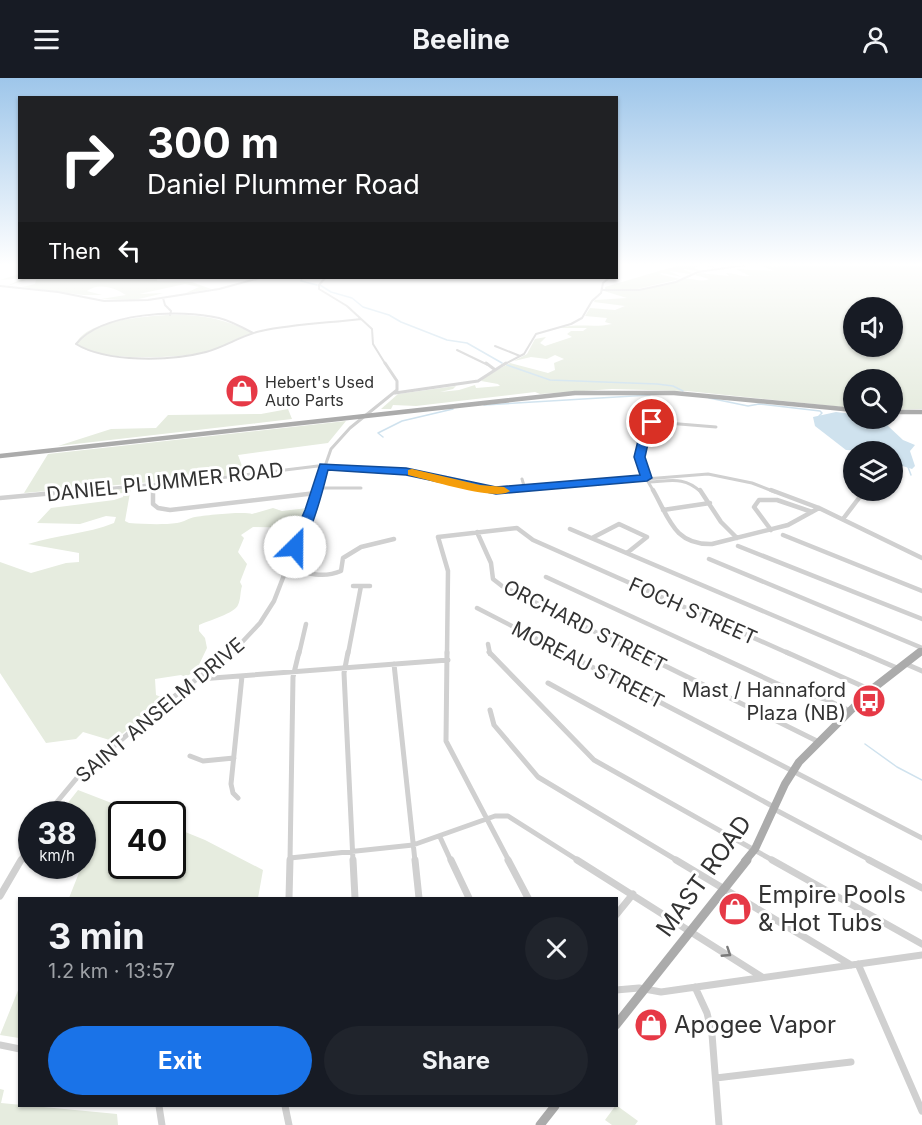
<!DOCTYPE html>
<meta charset="utf-8">
<style>
:root{--surface:#171b24;--page:#20242c;--text:#f1f3f6;--muted:#9ea1a6;--accent:#1a73e8}
body{margin:0;font-family:Inter,sans-serif;background:var(--page);color:var(--text);height:100vh;display:flex;flex-direction:column;font-size:22px;white-space:nowrap}
*{box-sizing:border-box;margin:0}
p{font-size:20px;color:var(--muted)}
.icon{flex:none;width:33px;height:33px;fill:none;stroke:currentColor;stroke-width:2;stroke-linecap:round;stroke-linejoin:round}
.map{position:relative;flex:1;overflow:hidden}
.details{position:absolute;left:18px;top:819px;width:600px;height:210px;display:flex;flex-direction:column;background:var(--surface);border-radius:0px;box-shadow:0 2px 4px #0004}
.details>*{flex:none}
.top-card{position:absolute;left:18px;top:18px;width:600px;height:183px;border-radius:0px;box-shadow:0 2px 4px #0004;background:#202124;color:#fff;overflow:hidden}
.fabs{position:absolute;left:843px;top:219px;display:grid;gap:12px}
.fabs a{display:grid;place-items:center;width:60px;height:60px;border-radius:50%;background:var(--surface);box-shadow:0 2px 4px #0004;font-size:30px}
.speed{position:absolute;left:18px;top:723px;display:flex;gap:12px;font-size:30px;font-weight:700;text-align:center}
.speed>*{display:grid;place-content:center;width:78px;height:78px;border-radius:50%;background:var(--surface);box-shadow:0 2px 4px #0004;line-height:1}
.speed small{font-size:15px;font-weight:400}
.speed .limit{border:3px solid #111;border-radius:9px;background:#fff;color:#111}
.pin{position:absolute;display:grid;place-items:center;width:51px;height:51px;color:#fff;margin:-26px;border:3px solid #fff;border-radius:50%;box-shadow:0 2px 6px #0007}
.me{position:absolute;width:66px;margin:-33px;rotate:23deg;stroke-linejoin:round;filter:drop-shadow(0 0 4px #0008)}
.turn{display:flex;align-items:center;gap:21px;height:126px;padding:0 30px;font-size:27px}
.turn .icon{width:78px;height:78px;stroke-width:2.5}
.turn b{display:block;font-size:42px;line-height:51px}
.then{display:flex;align-items:center;height:57px;padding:0 30px;background:#0003;gap:12px;font-size:22px}
.round{display:grid;place-items:center;flex:none;width:63px;height:63px;border-radius:32px;background:var(--page)}
.head{display:flex;align-items:center;justify-content:space-between;height:102px;padding:0 30px}
h1{font-size:36px;font-weight:700;line-height:45px}
.button{display:flex;gap:12px;margin-top:auto;padding:12px 30px}
.button a{flex:1;height:69px;border-radius:36px;background:var(--accent);color:#fff;font-size:24px;font-weight:700;line-height:69px;text-align:center}
.button a+a{background:var(--page);color:var(--text)}
header{display:flex;justify-content:space-between;align-items:center;height:78px;padding:0 30px;background:var(--surface);font-size:27px;font-weight:700}
.map>svg:first-child{display:block}
.green{fill:#e6ecdf;fill-rule:evenodd}
.water{fill:#cfe2ee}
.lines{fill:none;stroke-linecap:round;stroke-linejoin:round}
.stream{stroke:#cfe2ee;stroke-width:1.5}
.minor-far4{stroke:#d0d0d0;stroke-width:2}
.minor-far3{stroke:#d0d0d0;stroke-width:3}
.minor-far2{stroke:#d0d0d0;stroke-width:4.5}
.minor-far1{stroke:#d0d0d0;stroke-width:5}
.minor{stroke:#d0d0d0;stroke-width:7}
.major-far3{stroke:#ababab;stroke-width:4.5}
.major-far2{stroke:#ababab;stroke-width:6}
.major-far1{stroke:#ababab;stroke-width:8}
.major{stroke:#ababab;stroke-width:9}
.oneway{stroke:#7a7a7a}
.route{fill:#1a73e8;stroke:#114b97;stroke-width:1.5}
.slow{fill:#f59e0b}
.labels{text-anchor:middle;stroke-width:6;stroke-linejoin:round;paint-order:stroke}
.far-poi-label{font-size:16px;fill:#333;stroke:#fff;text-anchor:start}
.street-label{font-size:20px;fill:#333;stroke:#fff}
.poi-label{font-size:20px;fill:#333;stroke:#fff;text-anchor:end}
.near-street-label{font-size:24px;fill:#333;stroke:#fff}
.near-poi-label{font-size:24px;fill:#333;stroke:#fff;text-anchor:start}
</style>
<header><svg class="icon" aria-label="menu" viewBox="0 0 24 24"><path d="M4 6h16M4 12h16M4 18h16"/></svg>Beeline<svg class="icon" aria-label="person" viewBox="0 0 24 24"><circle cx="12" cy="8" r="4"/><path d="M4 21q1-7 8-7t8 7"/></svg></header>
<div class="map">
<svg width="922" height="1047" viewBox="0 0 922 1047">
<rect width="100%" height="100%" fill="#fff"/>
<!-- green -->
<path class="green" d="M 683,186 L 718,186 L 709,187 L 717,191 L 699,186 L 695,190 L 700,193 L 682,191 L 692,195 L 690,196 L 669,193 L 682,199 L 662,195 L 659,196 L 680,201 L 637,211 L 605,211 L 605,209 Z
M 778,186 L 922,186 L 922,331 L 893,332 L 892,302 L 854,302 L 853,330 L 687,313 L 612,311 L 540,316 L 535,314 L 416,328 L 393,327 L 391,331 L 381,331 L 398,316 L 456,308 L 453,311 L 440,314 L 459,312 L 475,307 L 476,310 L 500,308 L 498,306 L 481,303 L 486,298 L 510,285 L 548,295 L 555,292 L 554,285 L 564,281 L 555,277 L 547,281 L 531,279 L 514,283 L 527,276 L 535,261 L 546,259 L 540,265 L 545,268 L 572,259 L 567,256 L 571,253 L 583,253 L 587,250 L 559,250 C 577,245 595,250 612,246 L 605,244 L 607,240 L 585,238 L 590,230 L 615,232 L 625,228 L 594,224 L 595,222 L 627,220 L 604,213 C 635,214 656,208 685,201 C 694,200 700,205 709,201 L 695,197 L 699,195 L 729,198 L 726,195 C 735,195 741,199 750,198 L 736,191 L 775,193 L 758,187 L 777,189 ZM 854,230 L 892,230 L 892,268 L 854,268 Z
M 19,196 L 20,200 L 157,200 L 157,203 L 192,204 L 211,211 L 186,215 L 199,209 L 185,206 L 139,216 L 163,215 L 156,217 L 134,222 L 101,221 L 126,217 C 115,210 99,204 87,213 L 102,217 L 83,217 L 22,209 L 35,206 L 36,202 L 26,202 L 7,208 L 24,200 L 0,202 Z
M 166,237 C 200,236 222,240 253,255 C 237,259 224,269 209,273 C 183,281 96,284 76,266 C 86,242 144,239 166,237 Z
M 288,331 L 292,341 L 58,368 L 111,351 L 156,350 L 168,337 L 261,336 Z
M 346,343 L 328,365 L 238,377 L 245,396 L 24,415 L 48,376 Z
M 131,409 L 125,443 L 129,445 C 144,446 162,447 177,445 C 184,444 189,440 195,439 C 205,437 245,433 252,436 L 273,430 L 282,433 L 308,430 L 301,450 L 253,449 L 241,457 L 244,460 L 238,474 L 247,486 L 240,504 L 242,508 C 240,514 241,521 238,527 C 235,535 208,543 199,547 L 199,553 L 205,560 L 207,570 L 196,593 L 185,599 L 181,597 L 155,601 L 156,617 L 166,621 L 113,663 L 83,654 L 76,661 L 46,665 L 0,595 L 0,484 L 31,495 L 66,485 L 79,484 L 79,475 L 28,466 C 56,457 87,456 114,445 L 116,439 L 106,438 L 80,446 L 37,445 L 51,430 L 114,422 L 123,419 L 124,415 L 67,419 L 29,417 Z
M 78,712 L 140,736 L 122,736 L 122,788 L 172,788 L 173,749 L 205,762 L 263,792 L 258,820 L 69,820 L 86,777 L 83,776 L 82,736 L 59,736 Z
M 19,910 L 19,960 L 0,957 Z
M 0,1011 L 4,1012 L 1,1025 L 117,1036 L 118,1047 L 0,1047 Z
M 616,1027 L 638,1043 L 635,1047 L 612,1047 L 605,1042 Z"/>
<!-- water -->
<path class="water" d="M 836,334 L 853,336 L 854,340 L 878,341 L 889,345 L 888,348 L 903,362 L 915,367 L 910,373 L 915,388 L 912,391 L 893,385 L 892,374 L 846,372 L 815,348 L 813,339 Z"/>
<g class="lines">
<!-- stream -->
<path class="stream" d="M 302,200 L 301,203 L 317,207
M 320,207 L 331,214 L 352,220 L 363,229 L 389,237 L 401,244 L 447,262 L 467,265 L 502,285
M 507,287 L 550,302 L 657,306 L 673,308 L 683,313
M 709,320 L 748,328 L 759,326 L 820,333 L 822,335 L 819,338
M 484,327 L 650,317
M 383,359 L 378,355 L 402,343 L 453,331
M 908,389 L 911,397
M 865,666 L 897,689 L 922,702"/>
<!-- minor-far4 -->
<path class="minor-far4" d="M 325,200 L 319,207 L 319,211 L 347,228 L 372,251 L 373,266 L 386,287
M 368,200 L 393,200
M 0,208 L 58,214 L 104,223 L 148,222 L 219,211 L 260,200
M 602,212 L 639,212 L 676,204 L 698,194 L 752,186
M 163,220 L 165,227 L 171,233 L 170,237
M 253,255 C 242,249 231,243 219,240 C 180,231 102,234 76,266 C 107,285 171,283 206,274 C 225,269 242,257 261,253 C 294,246 328,245 361,241
M 495,268 L 520,278
M 457,272 L 488,287
M 503,287 L 524,276 L 536,256 L 571,246 L 582,240 L 592,223 L 601,215 L 603,205 L 609,200"/>
<!-- minor-far3 -->
<path class="minor-far3" d="M 486,285 L 494,291
M 395,315 L 478,303 L 506,285
M 522,401 L 525,411
M 649,404 C 671,403 684,398 701,414
M 153,407 L 153,414
M 318,410 L 361,410
M 70,414 L 211,401 L 318,388 L 406,393 L 496,413 L 708,396 L 752,405 L 775,414
M 316,414 L 331,371 L 350,350 L 397,312 L 397,303 L 385,285
M 654,414 C 637,387 638,376 647,346 L 655,344 L 716,349"/>
<!-- minor-far2 -->
<path class="minor-far2" d="M 153,412 L 153,426 L 158,430 L 170,432 L 316,415
M 492,412 L 506,412
M 653,412 C 669,440 674,467 712,466 L 788,447 L 819,430
M 700,412 L 721,444 L 737,460
M 771,412 L 819,430 L 922,480
M 0,420 L 87,412
M 663,432 L 710,425
M 843,441 L 862,416
M 570,451 L 864,576
M 771,452 L 754,429 L 759,422 L 777,422 L 812,434
M 477,454 L 491,485 L 493,501 L 502,508 L 640,576
M 783,457 L 922,513
M 592,460 L 619,446 L 647,459 L 627,475
M 738,468 L 922,541
M 709,481 L 922,570
M 287,489 C 306,495 322,501 341,493 L 343,480 L 361,469 L 394,461
M 546,499 L 713,576
M 353,508 L 370,508
M 477,530 L 566,576
M 488,566 L 490,576
M 231,576 L 260,545 L 274,523 L 317,412
M 299,576 L 306,546
M 348,576 L 361,508
M 447,576 L 448,493 L 438,459 L 517,450 L 533,462 L 790,576"/>
<!-- minor-far1 -->
<path class="minor-far1" d="M 348,574 L 344,595 L 353,783
M 447,574 L 446,663 L 509,783
M 489,574 L 594,682 L 774,783
M 563,574 L 922,760
M 637,574 L 819,664
M 709,574 L 782,608 L 825,621 L 850,633
M 786,574 L 871,612
M 860,574 L 897,590
M 394,586 L 415,783
M 906,586 L 922,593
M 200,601 L 448,582
M 548,605 L 774,729
M 490,632 L 494,647 L 538,699 L 678,783
M 190,678 L 203,683 L 234,680
M 238,720 L 233,715 L 231,706 L 242,598
M 774,731 L 872,783
M 47,736 L 76,701 L 150,637 L 232,574
M 440,759 L 451,783
M 290,780 L 413,767 L 495,738 L 508,738 L 579,783
M 20,783 L 32,763
M 290,783 L 293,599 L 299,574"/>
<!-- minor -->
<path class="minor" d="M 353,782 L 355,820
M 415,782 L 419,820
M 451,782 L 469,820
M 508,782 L 528,820
M 577,782 L 762,899
M 676,782 L 851,887
M 772,782 L 922,866
M 869,782 L 922,810
M 0,818 L 21,782
M 289,820 L 290,782
M 616,837 L 633,816
M 858,886 L 922,1033
M 695,909 L 707,935 L 712,956 L 719,1047
M 616,912 L 639,910 L 661,914 L 922,877
M 0,967 L 20,971
M 716,1000 L 851,984
M 159,1028 L 162,1047
M 285,1028 L 289,1047"/>
<!-- major-far3 -->
<path class="major-far3" d="M 892,334 L 922,334
M 0,378 L 575,315 L 674,315 L 854,332"/>
<!-- major-far2 -->
<path class="major-far2" d="M 918,576 L 922,573"/>
<!-- major-far1 -->
<path class="major-far1" d="M 745,783 L 755,771 L 785,706 L 799,684 L 871,612 L 920,574"/>
<!-- major -->
<path class="major" d="M 616,947 L 747,782
M 540,1047 L 555,1028"/>
</g>
<!-- one-way arrows -->
<defs><path id="oneway-chevron" d="M-2-3.5L2.5 0L-2 3.5" fill="none" stroke-width="1.6" stroke-linecap="round" stroke-linejoin="round" transform="scale(1.5)"/></defs>
<use class="oneway" href="#oneway-chevron" transform="translate(727 875) rotate(33)"/>
<!-- sky -->
<linearGradient id="sky" x2="0" y2="1"><stop stop-color="#9ec6ea"/><stop offset="0.56" stop-color="#fff"/><stop offset="1" stop-color="#fff" stop-opacity="0"/></linearGradient>
<rect width="922" height="333" fill="url(#sky)"/>
<!-- route -->
<path class="route" d="M 652,341 L 657,344 L 652,348 L 645,379 L 652,400 L 647,403 L 496,416 L 406,397 L 328,392 C 324,408 309,469 295,473 L 289,469 L 305,432 L 320,386 L 406,390 L 496,409 L 640,397 L 634,379 L 642,346 Z"/>
<!-- slow -->
<path class="slow" d="M 412,391 L 480,407 L 504,409 L 510,413 C 497,424 426,401 408,397 L 408,392 Z"/>
<!-- icons -->
<defs>
<symbol id="shop-disc" viewBox="-11 -11 22 22"><circle r="9.5" fill="#e63946" stroke="#fff"/><path d="M-5-2.5h2.3a2.7 3.5 0 0 1 5.4 0H5L5.5 6h-11ZM-1.5-2.5h3a1.5 2.3 0 0 0-3 0Z" fill="#fff"/></symbol>
<symbol id="bus-disc" viewBox="-11 -11 22 22"><circle r="9.5" fill="#e63946" stroke="#fff"/><path d="M-5-6H5V4H4V6H2V4H-2V6H-4V4H-5ZM-3.5-4V0h7V-4ZM-3.5 1.2v1.5H-2V1.2ZM2 1.2v1.5H3.5V1.2Z" fill="#fff"/></symbol>
</defs>
<g fill-rule="evenodd">
<use href="#shop-disc" x="223" y="294" width="38" height="38"/>
<use href="#bus-disc" x="850" y="604" width="38" height="38"/>
<use href="#shop-disc" x="716" y="812" width="38" height="38"/>
<use href="#shop-disc" x="632" y="928" width="38" height="38"/>
</g>
<g class="labels">
<!-- far-poi labels -->
<g class="far-poi-label">
<text x="265" y="310">Hebert's Used<tspan x="265" dy="18">Auto Parts</tspan></text>
</g>
<!-- street labels -->
<g class="street-label">
<text transform="translate(165 404) rotate(-6)" y="7">DANIEL PLUMMER ROAD</text>
<text transform="translate(693 533) rotate(24)" y="7">FOCH STREET</text>
<text transform="translate(585 548) rotate(27)" y="7">ORCHARD STREET</text>
<text transform="translate(588 587) rotate(27)" y="7">MOREAU STREET</text>
<text transform="translate(160 632) rotate(-40)" y="7">SAINT ANSELM DRIVE</text>
</g>
<!-- poi labels -->
<g class="poi-label">
<text x="846" y="619">Mast / Hannaford<tspan x="846" dy="23">Plaza (NB)</tspan></text>
</g>
<!-- near-street labels -->
<g class="near-street-label">
<text transform="translate(704 798) rotate(-54)" y="8">MAST ROAD</text>
</g>
<!-- near-poi labels -->
<g class="near-poi-label">
<text x="758" y="825">Empire Pools<tspan x="758" dy="28">&amp; Hot Tubs</tspan></text>
<text x="674" y="955">Apogee Vapor</text>
</g>
</g>
</svg>
<div class="fabs">
<a><svg class="icon" aria-label="sound" viewBox="0 0 24 24"><path d="M4 9h4l5-4v14l-5-4H4zM17 9q2 3 0 6"/></svg></a>
<a><svg class="icon" aria-label="search" viewBox="0 0 24 24"><circle cx="10" cy="10" r="6"/><path d="M15 15l6 6"/></svg></a>
<a><svg class="icon" aria-label="layers" viewBox="0 0 24 24"><path d="M12 4l9 5-9 5-9-5zM3 14l9 5 9-5"/></svg></a>
</div>
<div class="speed"><div>38<small>km/h</small></div><div class="limit">40</div></div>
<div class="pin" style="left:652px;top:344px;background:#d93025"><svg class="icon" aria-label="arrive" viewBox="0 0 24 24"><path d="M6 21V4h12l-3 4 3 4H6"/></svg></div>
<svg class="me" style="left:295px;top:469px" viewBox="-20 -20 40 40"><circle r="19" fill="#fff"/><path d="M0-13L10 11 0 6-10 11z" fill="#1a73e8"/></svg>
<div class="top-card">
<div class="turn"><svg class="icon" aria-label="right" viewBox="0 0 24 24"><path d="M7 20v-9h11M14 6l5 5-5 5"/></svg><div><b>300 m</b>Daniel Plummer Road</div></div>
<div class="then">Then<svg class="icon" aria-label="left" viewBox="0 0 24 24"><path d="M17 20v-9H6M10 6l-5 5 5 5"/></svg></div>
</div>
<section class="details">
<div class="head"><div><h1>3 min</h1><p>1.2 km · 13:57</p></div><a class="round"><svg class="icon" aria-label="close" viewBox="0 0 24 24"><path d="M6 6l12 12M18 6L6 18"/></svg></a></div>
<div class="button"><a>Exit</a><a>Share</a></div>
</section>
</div>
